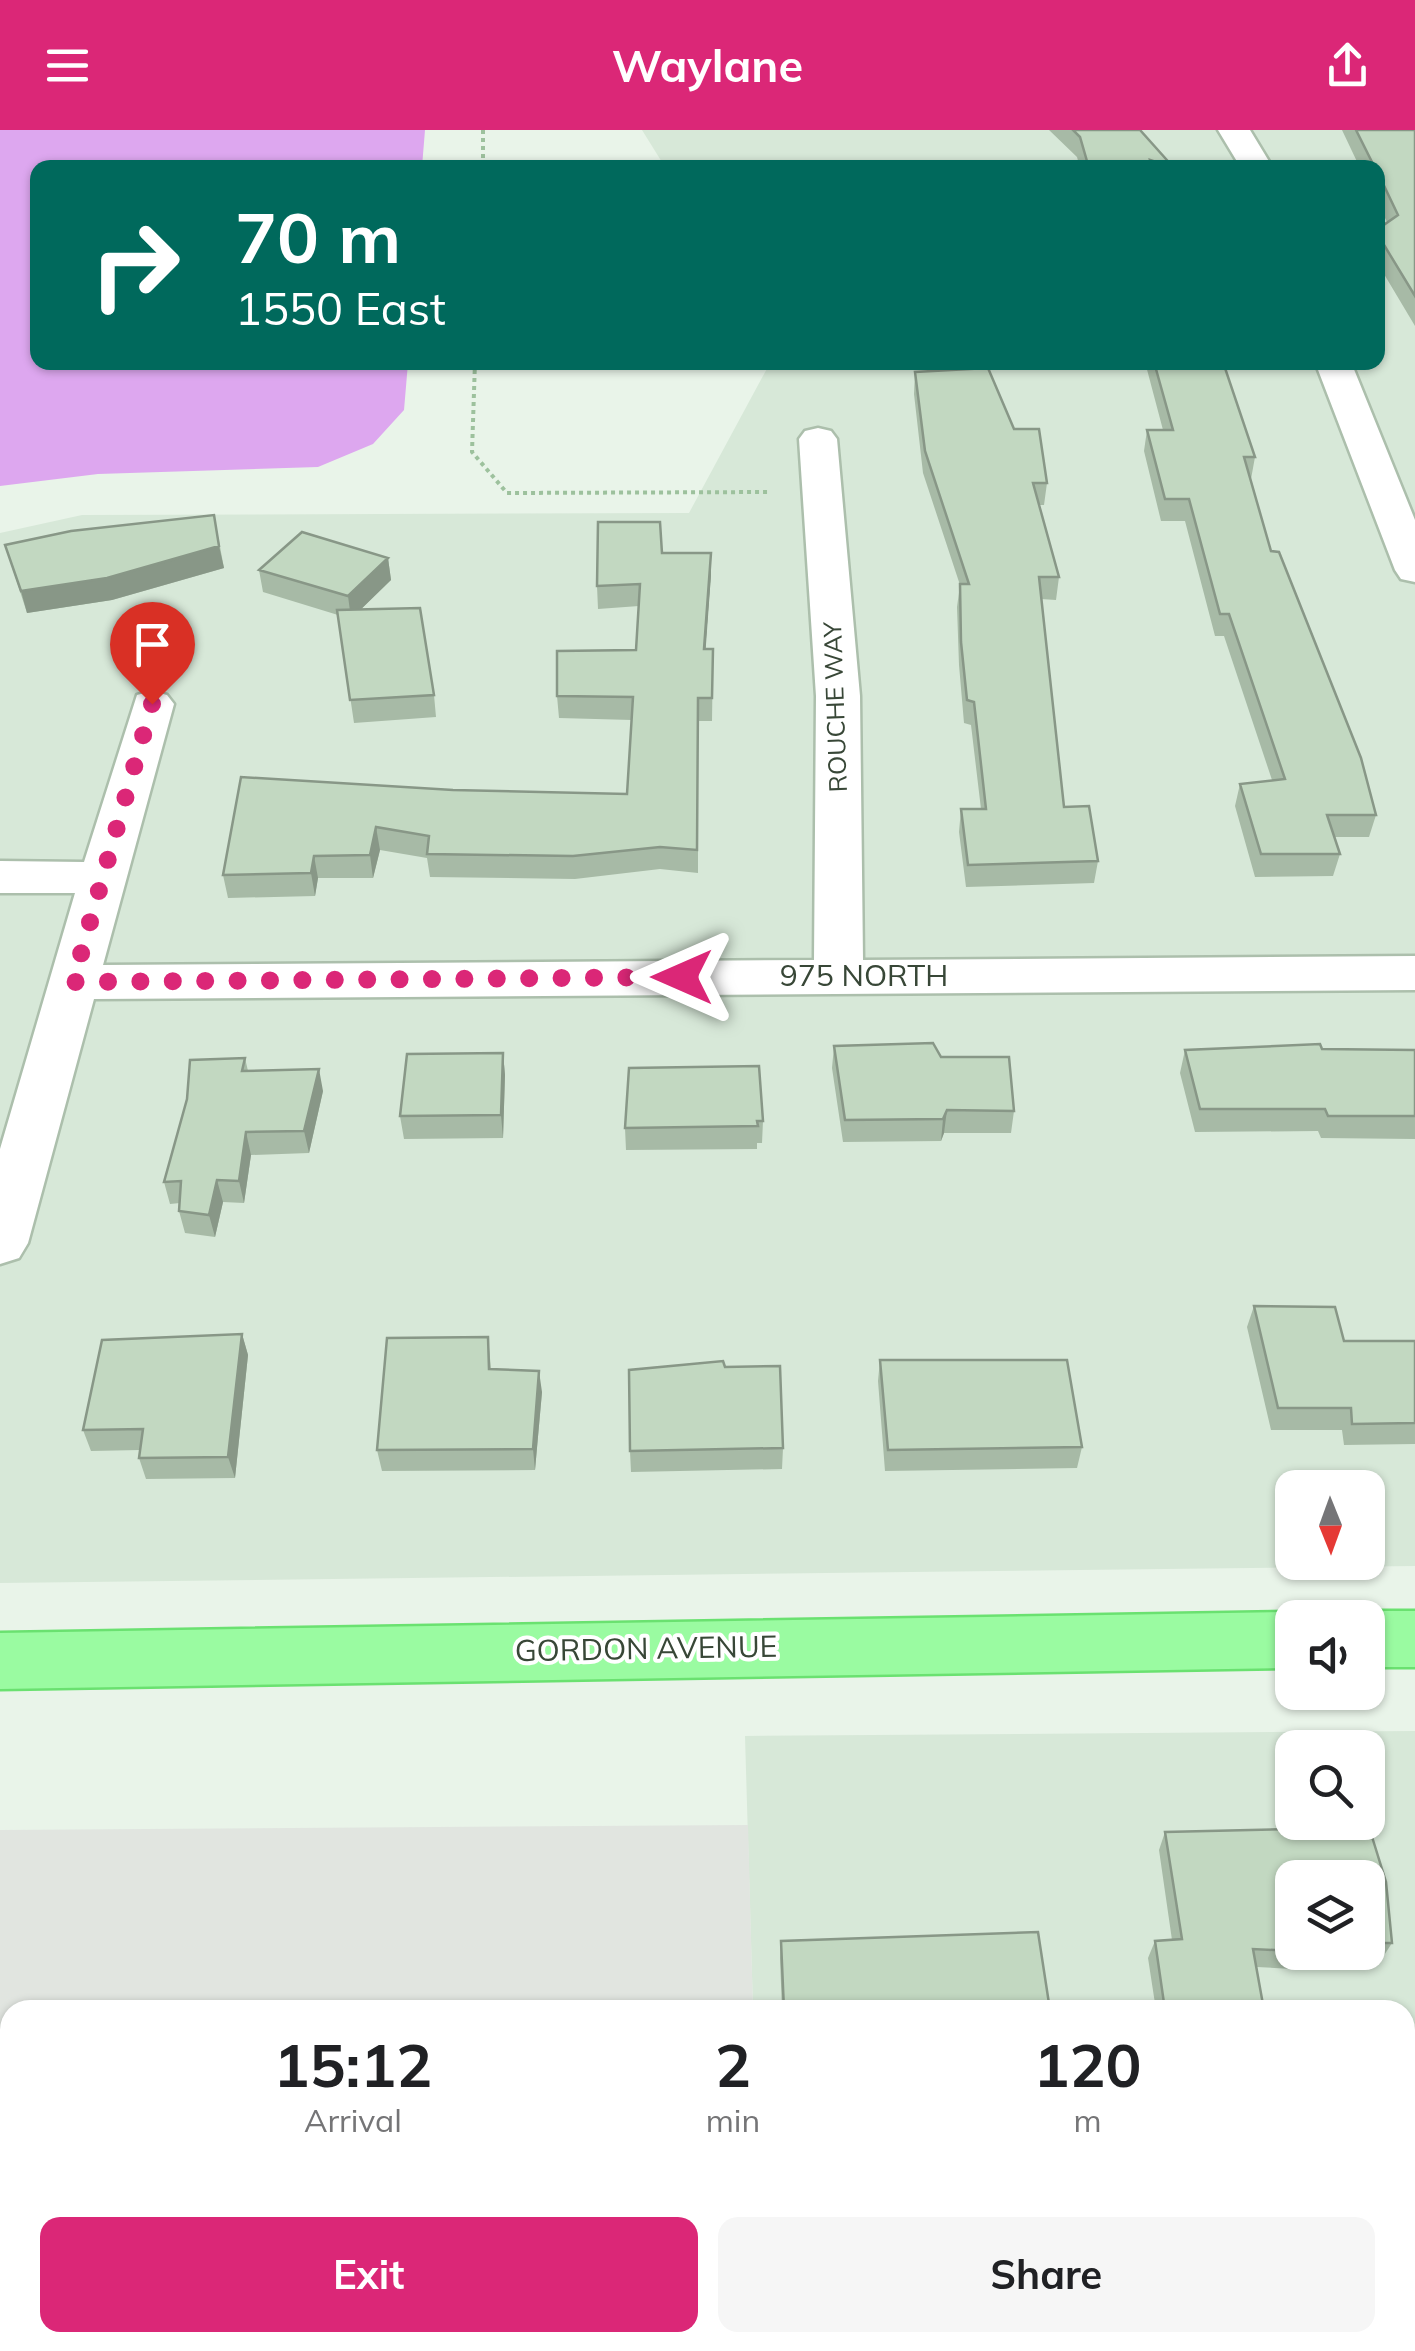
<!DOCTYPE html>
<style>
:root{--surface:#fff;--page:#f6f6f6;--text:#202124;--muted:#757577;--accent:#db2777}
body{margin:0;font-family:Mulish,sans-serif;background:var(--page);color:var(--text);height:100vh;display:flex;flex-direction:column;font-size:38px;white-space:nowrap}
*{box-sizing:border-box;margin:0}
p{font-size:32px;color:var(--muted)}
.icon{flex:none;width:55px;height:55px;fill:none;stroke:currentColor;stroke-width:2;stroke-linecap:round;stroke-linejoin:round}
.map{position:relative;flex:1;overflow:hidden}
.panel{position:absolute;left:0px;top:1870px;width:1415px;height:352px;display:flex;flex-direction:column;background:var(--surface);border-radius:30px 30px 0 0;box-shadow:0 2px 8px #0004}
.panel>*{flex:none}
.top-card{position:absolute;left:30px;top:30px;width:1355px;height:210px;border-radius:20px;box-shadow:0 2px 8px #0004;background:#00695c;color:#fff;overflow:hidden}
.needle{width:65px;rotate:179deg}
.tools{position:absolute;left:1275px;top:1340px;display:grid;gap:20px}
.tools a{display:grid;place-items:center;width:110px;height:110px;border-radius:20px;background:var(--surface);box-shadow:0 2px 8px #0004;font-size:50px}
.pin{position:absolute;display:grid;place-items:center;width:85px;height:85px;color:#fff;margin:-102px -42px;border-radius:50% 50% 50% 0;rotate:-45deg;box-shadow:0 0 10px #0007}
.pin .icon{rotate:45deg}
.me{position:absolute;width:110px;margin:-55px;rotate:270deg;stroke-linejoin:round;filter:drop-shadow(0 0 8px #0008)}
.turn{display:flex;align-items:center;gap:35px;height:210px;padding:0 40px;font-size:45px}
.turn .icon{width:130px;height:130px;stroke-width:2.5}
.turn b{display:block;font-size:70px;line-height:85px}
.eta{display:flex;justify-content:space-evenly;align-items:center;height:170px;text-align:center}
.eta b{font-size:60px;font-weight:700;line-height:70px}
.button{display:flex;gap:20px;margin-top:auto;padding:20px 40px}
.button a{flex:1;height:115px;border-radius:20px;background:var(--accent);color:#fff;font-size:40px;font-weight:700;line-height:115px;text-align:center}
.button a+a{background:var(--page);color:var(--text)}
header{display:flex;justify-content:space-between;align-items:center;height:130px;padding:0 40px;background:var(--accent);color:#fff;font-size:45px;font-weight:700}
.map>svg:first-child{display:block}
.residential{fill:#d7e8d8;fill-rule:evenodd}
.parking{fill:#e1e5e0}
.water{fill:#dda7ef}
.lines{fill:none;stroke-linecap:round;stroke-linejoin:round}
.minor-casing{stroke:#acbfac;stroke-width:5}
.major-casing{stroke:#6ae170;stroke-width:5}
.path{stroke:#9dc19d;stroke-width:4;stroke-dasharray:4 4;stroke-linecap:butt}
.minor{fill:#fff;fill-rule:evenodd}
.major{fill:#9afba1;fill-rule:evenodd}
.wall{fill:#a7baa6;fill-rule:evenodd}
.shaded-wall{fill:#889787}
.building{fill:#c2d8c1;stroke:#889787;stroke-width:2.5}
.route{stroke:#db2777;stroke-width:18;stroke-dasharray:0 32.4}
.labels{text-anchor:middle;stroke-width:8;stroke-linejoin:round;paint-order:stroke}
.far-street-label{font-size:25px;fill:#384737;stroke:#fff}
.street-label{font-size:30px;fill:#384737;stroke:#fff}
</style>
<header><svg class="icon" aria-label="menu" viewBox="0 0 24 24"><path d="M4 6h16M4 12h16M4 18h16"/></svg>Waylane<svg class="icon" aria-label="share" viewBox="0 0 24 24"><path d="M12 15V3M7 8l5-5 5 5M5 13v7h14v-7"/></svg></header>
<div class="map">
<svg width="1415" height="2221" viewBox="0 0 1415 2221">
<rect width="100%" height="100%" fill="#e9f4e9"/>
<!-- residential -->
<path class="residential" d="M 642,0 L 1415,0 L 1415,1436 L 0,1453 L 0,403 L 82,385 L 689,383 L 770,233 L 1378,232 L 1378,38 L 665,37 ZM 1292,1358 L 1368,1358 L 1368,1432 L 1292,1432 Z
M 1415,1601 L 1415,2221 L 763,2221 L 762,2212 L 1405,2212 L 1405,1880 L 753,1880 L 745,1606 ZM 1292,1618 L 1368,1618 L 1368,1692 L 1292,1692 ZM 1292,1748 L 1368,1748 L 1368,1822 L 1292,1822 Z"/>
<!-- parking -->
<path class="parking" d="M 748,1695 L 753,1880 L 10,1880 L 10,2211 L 0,2211 L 0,1700 Z
M 206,2213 L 762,2212 L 763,2221 L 205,2221 Z"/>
<!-- water -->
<path class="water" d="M 0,0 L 425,0 L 422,37 L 38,38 L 38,232 L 408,233 L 404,280 L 373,314 L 318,337 L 98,344 L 0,356 Z"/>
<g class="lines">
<defs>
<path id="minor" d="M 1218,0 L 1250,0 L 1273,38 L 1241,38 Z
M 1315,232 L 1351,232 L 1415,390 L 1415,452 L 1401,449 L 1395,440 Z
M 818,298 L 831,301 L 837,309 L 860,566 L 863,830 L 1415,826 L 1415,860 L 94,869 L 28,1113 L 19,1128 L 0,1134 L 0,1019 L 75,763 L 0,763 L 0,731 L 84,732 L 137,565 L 152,561 L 167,565 L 174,574 L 103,835 L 814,830 L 816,566 L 799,309 L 805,301 Z
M 1405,2140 L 1415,2140 L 1415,2218 L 1392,2212 L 1405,2212 Z"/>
<path id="major" d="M 1368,1481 L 1415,1481 L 1415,1537 L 1368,1537 L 1368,1488 L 1350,1488 Z
M 1292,1482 L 1307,1488 L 1292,1488 L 1292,1538 L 0,1559 L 0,1503 Z"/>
</defs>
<!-- minor casing -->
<use href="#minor" class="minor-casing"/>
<!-- major casing -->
<use href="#major" class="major-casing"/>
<!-- path -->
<path class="path" d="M 483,0 L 483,38
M 475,232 L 472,322 L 507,363 L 771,362"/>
<!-- minor -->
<use href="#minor" class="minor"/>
<!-- major -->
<use href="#major" class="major"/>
</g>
<!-- wall -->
<path class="wall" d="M 1049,0 L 1140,0 L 1174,38 L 1080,38 L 1077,27 Z
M 1342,0 L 1415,0 L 1415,196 L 1378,134 L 1378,99 L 1387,92 L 1378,74 L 1378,38 L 1360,38 Z
M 1145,232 L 1223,232 L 1255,327 L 1251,349 L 1271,421 L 1376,685 L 1369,707 L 1335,707 L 1340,724 L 1333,746 L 1255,747 L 1235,676 L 1240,654 L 1272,650 L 1224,506 L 1215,506 L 1185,391 L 1161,391 L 1144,321 L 1147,300 L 1163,300 Z
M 915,242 L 1014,299 L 1047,353 L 1044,375 L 1039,375 L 1059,447 L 1056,470 L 1041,469 L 1064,677 L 1098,731 L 1094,753 L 966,757 L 959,702 L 961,679 L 981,679 L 971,595 L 964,593 L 959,535 L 957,477 L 960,455 L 923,343 L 914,264 Z
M 214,385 L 224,438 L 112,470 L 27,483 L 5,415 Z
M 662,423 L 711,445 L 705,519 L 713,519 L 712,591 L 698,591 L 698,743 L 660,739 L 575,749 L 430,747 L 427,728 L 380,720 L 373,748 L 318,748 L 315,766 L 228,768 L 223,745 L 453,660 L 627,664 L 632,590 L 559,588 L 557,566 L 636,520 L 639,476 L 598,479 L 597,456 Z
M 388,428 L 391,450 L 361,479 L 434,565 L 436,587 L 354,593 L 338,485 L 263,462 L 259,440 Z
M 834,916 L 941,927 L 1014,981 L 1011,1003 L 944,1003 L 941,1011 L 843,1012 L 832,938 Z
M 1322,919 L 1415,920 L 1415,1009 L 1321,1008 L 1318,1001 L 1195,1002 L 1180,943 L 1185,920 Z
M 503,923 L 505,945 L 503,1008 L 404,1009 L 400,986 Z
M 245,928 L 248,941 L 323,961 L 309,1023 L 251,1025 L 244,1073 L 223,1072 L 215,1107 L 185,1103 L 179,1081 L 180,1073 L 170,1074 L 164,1052 Z
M 763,991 L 762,1013 L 757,1013 L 757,1019 L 626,1020 L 625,998 Z
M 1254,1176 L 1344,1211 L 1415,1211 L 1415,1314 L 1344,1315 L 1342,1300 L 1271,1300 L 1247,1197 Z
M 242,1204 L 248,1225 L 235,1348 L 146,1349 L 139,1328 L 140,1320 L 91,1321 L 83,1300 Z
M 488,1207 L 491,1239 L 542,1262 L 535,1340 L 382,1341 L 377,1320 Z
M 880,1230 L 1082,1317 L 1077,1338 L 885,1341 L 878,1251 Z
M 783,1318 L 782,1339 L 631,1342 L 630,1321 Z
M 1369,1697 L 1386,1752 L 1392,1813 L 1381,1830 L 1315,1832 L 1310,1840 L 1257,1837 L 1264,1880 L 1156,1880 L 1148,1828 L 1155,1811 L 1172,1810 L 1159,1720 L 1165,1702 ZM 1292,1748 L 1368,1748 L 1368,1822 L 1292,1822 Z
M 781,1811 L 1050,1880 L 782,1880 L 780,1828 Z"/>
<!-- shaded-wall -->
<path class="shaded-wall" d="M 219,416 L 224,438 L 112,470 L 27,483 L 21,461 Z
M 711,423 L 711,445 L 704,542 L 704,519 Z
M 388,428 L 391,450 L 351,489 L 348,466 Z
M 376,697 L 380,720 L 373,748 L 370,725 Z
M 314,726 L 318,748 L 315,766 L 311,743 Z
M 503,923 L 505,945 L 503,1008 L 501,985 Z
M 319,939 L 323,961 L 309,1023 L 304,1001 Z
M 947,980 L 944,1003 L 941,1011 L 943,989 Z
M 246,1002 L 251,1025 L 244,1073 L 239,1051 Z
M 217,1050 L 223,1072 L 215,1107 L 209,1085 Z
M 242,1204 L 248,1225 L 235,1348 L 228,1327 Z
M 539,1241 L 542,1262 L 535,1340 L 533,1319 Z"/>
<!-- building -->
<path class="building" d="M 1073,0 L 1140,0 L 1174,38 L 1150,30 L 1152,38 L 1089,38 L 1080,7 Z
M 1356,0 L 1415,0 L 1415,166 L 1378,105 L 1378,99 L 1398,85 L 1378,43 L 1378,38 L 1375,38 Z
M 1154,232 L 1223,232 L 1255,327 L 1244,327 L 1271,421 L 1279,422 L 1361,628 L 1376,685 L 1327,685 L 1340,724 L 1261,724 L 1240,654 L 1285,649 L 1229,484 L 1220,484 L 1189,369 L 1165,369 L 1147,300 L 1173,300 Z
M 988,238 L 1014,299 L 1039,299 L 1047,353 L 1033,353 L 1059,447 L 1039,447 L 1064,677 L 1089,676 L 1098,731 L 968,735 L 961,679 L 986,679 L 974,572 L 967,570 L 961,512 L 960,454 L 969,454 L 925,321 L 915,242 Z
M 214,385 L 219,416 L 107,448 L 21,461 L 5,415 L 71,401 Z
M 598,392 L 660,392 L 662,423 L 711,423 L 704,519 L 713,519 L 712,568 L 698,568 L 697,720 L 660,717 L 573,726 L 427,724 L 429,706 L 376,697 L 370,725 L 314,726 L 311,743 L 223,745 L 241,647 L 453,660 L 627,664 L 633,567 L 557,566 L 557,521 L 636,520 L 640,454 L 597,456 Z
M 302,402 L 388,428 L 348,466 L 259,440 Z
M 420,478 L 434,565 L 350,570 L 337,480 Z
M 933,913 L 941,927 L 1009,927 L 1014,981 L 947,980 L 943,989 L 845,990 L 834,916 Z
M 1320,914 L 1322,919 L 1415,920 L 1415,986 L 1328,986 L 1325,979 L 1200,979 L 1185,920 Z
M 503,923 L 501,985 L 400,986 L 407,924 Z
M 245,928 L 242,941 L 319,939 L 304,1001 L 246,1002 L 239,1051 L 217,1050 L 209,1085 L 179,1081 L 181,1051 L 164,1052 L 187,969 L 190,930 Z
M 759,936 L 763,991 L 757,991 L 758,996 L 625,998 L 629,938 Z
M 1254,1176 L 1335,1177 L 1344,1211 L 1415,1211 L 1415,1293 L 1352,1294 L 1351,1278 L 1278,1278 Z
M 242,1204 L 228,1327 L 139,1328 L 143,1299 L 83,1300 L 102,1210 Z
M 488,1207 L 489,1239 L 539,1241 L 533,1319 L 377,1320 L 387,1208 Z
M 880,1230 L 1067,1230 L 1082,1317 L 888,1320 Z
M 723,1231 L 725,1237 L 780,1236 L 783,1318 L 630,1321 L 629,1240 Z
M 1369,1697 L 1386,1752 L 1392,1813 L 1368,1813 L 1368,1748 L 1292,1748 L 1292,1821 L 1253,1819 L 1264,1880 L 1165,1880 L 1155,1811 L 1182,1809 L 1165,1702 Z
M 1038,1802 L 1050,1880 L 784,1880 L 781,1811 Z"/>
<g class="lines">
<!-- route -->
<path class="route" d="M 152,574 L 73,852 L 682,847"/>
</g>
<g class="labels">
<!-- far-street labels -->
<g class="far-street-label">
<text transform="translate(835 577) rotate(-92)" y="9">ROUCHE WAY</text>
</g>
<!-- street labels -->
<g class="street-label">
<text x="864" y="856">975 NORTH</text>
<text transform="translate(646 1519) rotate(-1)" y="10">GORDON AVENUE</text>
</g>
</g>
</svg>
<div class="tools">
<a><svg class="needle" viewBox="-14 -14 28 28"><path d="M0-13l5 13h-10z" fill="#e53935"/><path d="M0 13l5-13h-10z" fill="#757577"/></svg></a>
<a><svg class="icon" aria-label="sound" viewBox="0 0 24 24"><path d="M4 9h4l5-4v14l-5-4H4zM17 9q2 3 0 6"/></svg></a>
<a><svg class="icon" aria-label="search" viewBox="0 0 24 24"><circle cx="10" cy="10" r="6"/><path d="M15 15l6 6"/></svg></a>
<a><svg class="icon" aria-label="layers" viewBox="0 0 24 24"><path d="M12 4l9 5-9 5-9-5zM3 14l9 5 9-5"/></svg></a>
</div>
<div class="pin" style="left:152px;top:574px;background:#d93025"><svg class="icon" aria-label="arrive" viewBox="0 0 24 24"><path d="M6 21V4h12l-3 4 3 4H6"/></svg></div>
<svg class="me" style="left:682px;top:847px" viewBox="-20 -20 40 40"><path d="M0-17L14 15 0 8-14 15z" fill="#db2777" stroke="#fff" stroke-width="4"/></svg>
<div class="top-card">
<div class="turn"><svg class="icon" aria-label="right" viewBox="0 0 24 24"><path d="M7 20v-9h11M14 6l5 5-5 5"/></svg><div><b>70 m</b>1550 East</div></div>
</div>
<section class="panel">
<div class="eta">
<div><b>15:12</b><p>Arrival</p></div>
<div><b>2</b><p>min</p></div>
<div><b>120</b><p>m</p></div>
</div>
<div class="button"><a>Exit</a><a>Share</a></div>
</section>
</div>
